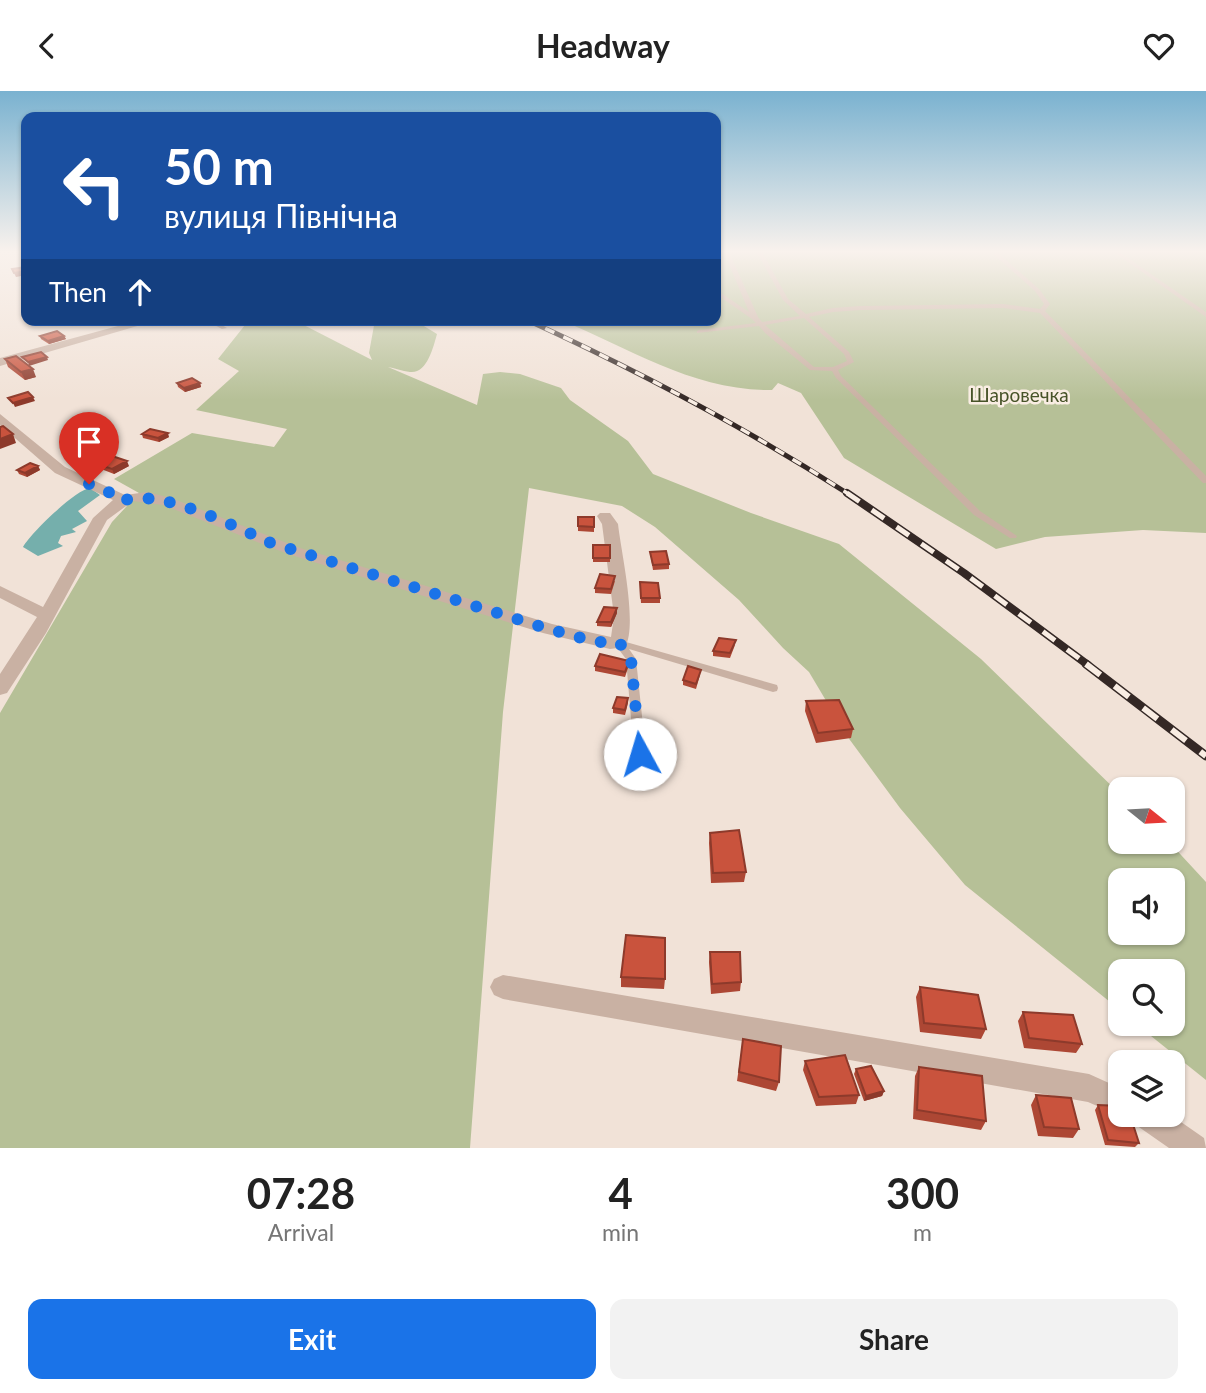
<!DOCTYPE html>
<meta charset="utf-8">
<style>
:root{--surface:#fff;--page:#f2f2f2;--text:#222;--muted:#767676;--accent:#1a73e8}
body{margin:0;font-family:Lato,sans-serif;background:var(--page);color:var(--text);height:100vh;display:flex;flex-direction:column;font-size:26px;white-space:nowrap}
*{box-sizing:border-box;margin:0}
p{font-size:23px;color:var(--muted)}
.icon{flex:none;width:38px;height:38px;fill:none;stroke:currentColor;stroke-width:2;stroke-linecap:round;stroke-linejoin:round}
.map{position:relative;height:1057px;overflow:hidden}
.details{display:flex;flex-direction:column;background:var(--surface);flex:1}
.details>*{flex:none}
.guide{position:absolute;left:21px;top:21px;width:700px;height:214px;border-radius:14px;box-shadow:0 2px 5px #0004;background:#1a4fa0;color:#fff;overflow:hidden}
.needle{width:46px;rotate:108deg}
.controls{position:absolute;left:1108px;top:686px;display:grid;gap:14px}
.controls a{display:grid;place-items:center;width:77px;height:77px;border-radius:14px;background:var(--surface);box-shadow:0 2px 5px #0004;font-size:35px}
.pin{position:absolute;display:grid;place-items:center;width:60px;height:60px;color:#fff;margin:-72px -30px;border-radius:50% 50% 50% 0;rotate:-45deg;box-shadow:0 0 7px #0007}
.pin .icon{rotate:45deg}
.me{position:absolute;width:77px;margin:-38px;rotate:354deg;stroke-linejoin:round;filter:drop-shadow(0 0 5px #0008)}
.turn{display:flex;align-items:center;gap:24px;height:147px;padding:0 28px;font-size:32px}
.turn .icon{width:91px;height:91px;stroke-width:2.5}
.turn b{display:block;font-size:49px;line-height:60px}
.then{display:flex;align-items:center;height:66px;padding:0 28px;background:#0003;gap:14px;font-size:26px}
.eta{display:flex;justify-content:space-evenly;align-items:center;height:119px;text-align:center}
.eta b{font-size:42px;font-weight:700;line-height:49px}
.cta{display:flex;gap:14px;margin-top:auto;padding:14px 28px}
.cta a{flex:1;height:80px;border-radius:14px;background:var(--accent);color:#fff;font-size:28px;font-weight:700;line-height:80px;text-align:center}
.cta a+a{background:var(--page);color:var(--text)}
header{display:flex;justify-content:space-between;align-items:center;height:91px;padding:0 28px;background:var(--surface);font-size:32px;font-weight:700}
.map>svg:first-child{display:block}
.green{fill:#b6c097;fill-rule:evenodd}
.water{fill:#75afac}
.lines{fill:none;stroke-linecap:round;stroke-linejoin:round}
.service{fill:#c9b1a3;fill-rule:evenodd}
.minor{fill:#c9b1a3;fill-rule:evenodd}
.rail-far2-casing{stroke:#342825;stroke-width:5}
.rail-far1-casing{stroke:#342825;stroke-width:8}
.rail-casing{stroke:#342825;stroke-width:9}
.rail-far2{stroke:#f9ede3;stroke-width:3.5;stroke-dasharray:10;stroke-linecap:butt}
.rail-far1{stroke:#f9ede3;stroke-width:5;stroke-dasharray:15;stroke-linecap:butt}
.rail{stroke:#f9ede3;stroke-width:6;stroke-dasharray:18;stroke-linecap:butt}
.wall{fill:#ad4734}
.shaded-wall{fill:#8d3a2b}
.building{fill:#c9533d;stroke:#8d3a2b;stroke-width:2}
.route{stroke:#1a73e8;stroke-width:12;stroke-dasharray:0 21.6}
.labels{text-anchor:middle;stroke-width:5;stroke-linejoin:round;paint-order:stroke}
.far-park-label{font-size:19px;fill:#475328;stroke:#f9ede3}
</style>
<header><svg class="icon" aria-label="back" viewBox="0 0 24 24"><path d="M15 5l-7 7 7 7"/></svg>Headway<svg class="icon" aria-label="heart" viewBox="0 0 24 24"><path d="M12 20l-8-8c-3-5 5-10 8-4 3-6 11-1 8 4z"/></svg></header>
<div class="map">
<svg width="1206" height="1057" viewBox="0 0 1206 1057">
<rect width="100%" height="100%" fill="#f1e2d7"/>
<!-- green -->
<path class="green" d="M 716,161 L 1206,161 L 1206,442 L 1143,439 L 1045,446 L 996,458 L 844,367 L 801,302 L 778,292 L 772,299 C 694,300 631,258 561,229 L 716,229 Z
M 249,229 L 294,229 L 372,269 L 369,262 L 375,229 L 414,229 L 437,243 C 433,257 427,283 410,281 C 402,280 394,277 388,276 L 477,314 L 483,283 L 500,281 L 520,283 L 561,297 L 570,309 L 628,350 L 653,383 L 751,422 L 839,453 L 981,568 L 1120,703 L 1120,751 L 1169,751 L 1206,791 L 1206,989 L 1136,933 L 1172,933 L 1172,880 L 1120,880 L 1120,919 L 965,794 L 900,717 L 847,645 L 809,581 L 783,557 L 739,509 L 655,436 L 622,415 L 529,397 L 503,621 L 470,1057 L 0,1057 L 0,622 L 112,431 L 139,402 L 114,388 L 192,342 L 274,356 L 287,338 L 196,319 L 239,280 L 218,268 ZM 1120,789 L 1172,789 L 1172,842 L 1120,842 Z"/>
<!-- water -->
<path class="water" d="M 90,397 L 100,404 L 78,420 L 87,430 L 72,438 L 76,441 L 61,445 L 58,452 L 63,455 L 38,465 L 23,456 C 31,442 75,399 90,397 Z"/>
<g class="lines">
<!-- service -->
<path class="service" d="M 724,161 L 729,161 L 758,226 L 762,231 L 800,225 L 783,209 L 757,161 L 762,161 L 788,208 L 806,223 L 833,217 L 860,215 L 1003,213 L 1040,218 L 1044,213 L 1035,200 L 991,161 L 997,161 L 1039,198 L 1050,213 L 1045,220 L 1206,385 L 1206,392 L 1203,392 L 1040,222 L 1003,217 L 860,219 L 833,221 L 809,226 L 849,261 L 854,271 L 838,279 L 841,285 L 980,420 L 1017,445 L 1016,447 L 1010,447 L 974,424 L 836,287 L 832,280 L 810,279 L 765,242 L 759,235 L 697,242 L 697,240 L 699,239 L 756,232 L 752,228 L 716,203 L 716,199 L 718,200 L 749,221 ZM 804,227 L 844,263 L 847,270 L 833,276 L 814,276 L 765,234 Z
M 1114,161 L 1119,161 L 1206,221 L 1206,226 Z
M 205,229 L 213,229 L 227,237 L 222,238 Z
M 619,549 L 777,594 L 778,597 L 777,600 L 773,601 L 629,558 L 636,568 L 646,663 L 644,666 L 640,667 L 636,666 L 634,663 L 626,568 L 614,552 Z"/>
<!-- minor -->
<path class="minor" d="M 140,229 L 158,229 L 0,275 L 0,267 Z
M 0,323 L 65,376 L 125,404 L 147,401 L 171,407 L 300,457 L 552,533 L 611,546 L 614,525 L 602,433 L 597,425 L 600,422 L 610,422 L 618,433 C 621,461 638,534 625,556 L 610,558 L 543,542 L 288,463 L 163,414 L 133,410 L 107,429 L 46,542 L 7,602 L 0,604 L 0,583 L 37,526 L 0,507 L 0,495 L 43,516 L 93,427 L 113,409 L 55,382 L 0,334 Z
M 503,884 L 1089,983 L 1120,997 L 1120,1024 L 1123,1024 L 1120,1025 L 1088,1011 L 503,908 L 494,904 L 490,896 L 494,888 Z
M 1132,1024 L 1171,1024 L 1204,1047 L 1206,1057 L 1169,1057 L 1136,1034 Z"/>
<defs>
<path id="rail-far2" d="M 527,229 C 639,280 746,337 850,404"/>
<path id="rail-far1" d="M 847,402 L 964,482 L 1088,574"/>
<path id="rail" d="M 1086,573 L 1206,665"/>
</defs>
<!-- rail-far2 casing -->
<use href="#rail-far2" class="rail-far2-casing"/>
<!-- rail-far1 casing -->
<use href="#rail-far1" class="rail-far1-casing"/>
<!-- rail casing -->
<use href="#rail" class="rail-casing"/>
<!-- rail-far2 -->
<use href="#rail-far2" class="rail-far2"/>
<!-- rail-far1 -->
<use href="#rail-far1" class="rail-far1"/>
<!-- rail -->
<use href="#rail" class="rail"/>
</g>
<!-- wall -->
<path class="wall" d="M 40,245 L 64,245 L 66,248 L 49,253 L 41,248 Z
M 5,268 L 36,286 L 25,289 L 8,276 Z
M 177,292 L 200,292 L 201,296 L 185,301 L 178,296 Z
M 142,343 L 169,346 L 159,351 L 143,347 Z
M 94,372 L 129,375 L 114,383 L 96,376 Z
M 38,375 L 40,379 L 27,386 L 19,383 L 17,379 Z
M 578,426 L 594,426 L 594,441 L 578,440 Z
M 593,454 L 610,454 L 610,471 L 593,471 Z
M 650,461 L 669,473 L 669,478 L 653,479 Z
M 615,490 L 611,503 L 595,502 L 595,497 Z
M 640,496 L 660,507 L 660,512 L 641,512 Z
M 617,517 L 617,522 L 611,536 L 597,535 L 597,531 Z
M 735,554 L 730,567 L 713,565 L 713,560 Z
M 629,570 L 629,574 L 625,586 L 595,580 L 595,575 Z
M 700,584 L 696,598 L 683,594 L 683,589 Z
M 628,607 L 628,612 L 625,624 L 613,622 L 613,617 Z
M 806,610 L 853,638 L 851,647 L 816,652 L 805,620 Z
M 710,742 L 746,781 L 744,791 L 711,792 L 709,752 Z
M 710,861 L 741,891 L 740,900 L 711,903 L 709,871 Z
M 621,886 L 665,888 L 664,898 L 621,896 Z
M 920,896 L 986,938 L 981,948 L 920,941 L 916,906 Z
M 1023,921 L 1082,953 L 1076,962 L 1024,957 L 1018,930 Z
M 743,948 L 779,991 L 776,1000 L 737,990 Z
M 805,970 L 859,1004 L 856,1013 L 816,1015 L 803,979 Z
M 919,976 L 986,1030 L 981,1039 L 913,1028 L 915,985 Z
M 856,978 L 884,1000 L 882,1005 L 864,1010 L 854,983 Z
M 1036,1004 L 1079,1038 L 1073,1047 L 1038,1045 L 1031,1014 Z
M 1098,1014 L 1139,1052 L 1135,1056 L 1105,1054 L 1095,1019 Z"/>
<!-- shaded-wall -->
<path class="shaded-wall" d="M 26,180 L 26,184 L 16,186 L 14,182 Z
M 64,245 L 66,248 L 49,253 L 48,250 Z
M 47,266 L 48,269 L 29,275 L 28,271 Z
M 33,278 L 36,286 L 25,289 L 21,281 Z
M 200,292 L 201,296 L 185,301 L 184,297 Z
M 33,306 L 35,310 L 15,316 L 13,312 Z
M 115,341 L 117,345 L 107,349 L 105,345 Z
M 168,342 L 169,346 L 159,351 L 158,347 Z
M 13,343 L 16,352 L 0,358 L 0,348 Z
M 94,353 L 96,357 L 74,364 L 72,360 Z
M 127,370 L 129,375 L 114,383 L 112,378 Z
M 38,375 L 40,379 L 27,386 L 25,382 Z
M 617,517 L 617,522 L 611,536 L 611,531 Z
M 884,1000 L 882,1005 L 864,1010 L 866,1005 Z"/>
<!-- building -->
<path class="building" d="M 26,176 L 26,180 L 14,182 L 12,178 Z
M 57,240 L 64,245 L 48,250 L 40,245 Z
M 41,261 L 47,266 L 28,271 L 22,266 Z
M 16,265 L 33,278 L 21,281 L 5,268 Z
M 192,287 L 200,292 L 184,297 L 177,292 Z
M 28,301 L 33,306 L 13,312 L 8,307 Z
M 3,335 L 13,343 L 0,348 L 0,336 Z
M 106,336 L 115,341 L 105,345 L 99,338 Z
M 150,338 L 168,342 L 158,347 L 142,343 Z
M 88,347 L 94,353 L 72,360 L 67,354 Z
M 109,364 L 127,370 L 112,378 L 94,372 Z
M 30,372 L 38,375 L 25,382 L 17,379 Z
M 578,426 L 594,426 L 594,436 L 578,435 Z
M 593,454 L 610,454 L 610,467 L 593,467 Z
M 666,460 L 669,473 L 653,474 L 650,461 Z
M 600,483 L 615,485 L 611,498 L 595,497 Z
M 640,491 L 658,492 L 660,507 L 641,507 Z
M 604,516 L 617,517 L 611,531 L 597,531 Z
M 719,547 L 736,549 L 730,562 L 713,560 Z
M 600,563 L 629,570 L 625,581 L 595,575 Z
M 688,575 L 701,579 L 696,593 L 683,589 Z
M 617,606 L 628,607 L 625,619 L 613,617 Z
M 839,609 L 853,638 L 818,642 L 806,610 Z
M 739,739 L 746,781 L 713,782 L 710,742 Z
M 626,844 L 665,847 L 665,888 L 621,886 Z
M 710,861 L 740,861 L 741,891 L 712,893 Z
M 920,896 L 978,904 L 986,938 L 924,932 Z
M 1023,921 L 1073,924 L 1082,953 L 1029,947 Z
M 743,948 L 781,955 L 779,991 L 739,981 Z
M 845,964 L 859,1004 L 819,1006 L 805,970 Z
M 871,975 L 884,1000 L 866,1005 L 856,978 Z
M 919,976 L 982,985 L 986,1030 L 917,1019 Z
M 1036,1004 L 1071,1007 L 1079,1038 L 1044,1036 Z
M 1098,1014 L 1120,1015 L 1120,1024 L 1130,1024 L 1139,1052 L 1108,1049 Z"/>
<!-- sky -->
<linearGradient id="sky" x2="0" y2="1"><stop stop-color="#7ab2d0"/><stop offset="0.52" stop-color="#f9f2ed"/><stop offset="1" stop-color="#f9f2ed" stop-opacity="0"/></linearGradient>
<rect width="1206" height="309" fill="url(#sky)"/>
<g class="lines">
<!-- route -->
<path class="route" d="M 89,393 L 118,405 L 122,410 C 157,396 235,435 268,451 L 549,538 L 596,551 L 619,551 L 631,568 L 640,663"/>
</g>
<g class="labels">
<!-- far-park labels -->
<g class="far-park-label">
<text x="1019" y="311">Шаровечка</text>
</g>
</g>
</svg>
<div class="controls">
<a><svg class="needle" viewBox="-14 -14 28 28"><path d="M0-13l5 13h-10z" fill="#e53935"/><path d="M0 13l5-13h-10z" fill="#767676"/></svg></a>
<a><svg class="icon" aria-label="sound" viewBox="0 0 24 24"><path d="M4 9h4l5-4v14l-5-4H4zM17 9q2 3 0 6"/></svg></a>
<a><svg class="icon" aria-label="search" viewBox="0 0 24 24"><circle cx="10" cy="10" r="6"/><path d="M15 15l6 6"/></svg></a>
<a><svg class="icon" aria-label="layers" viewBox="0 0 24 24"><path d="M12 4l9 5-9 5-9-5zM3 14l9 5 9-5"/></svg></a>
</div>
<div class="pin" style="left:89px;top:393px;background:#d93025"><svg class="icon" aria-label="arrive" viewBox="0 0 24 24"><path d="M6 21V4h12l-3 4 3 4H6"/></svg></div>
<svg class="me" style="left:640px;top:663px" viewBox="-20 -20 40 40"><circle r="19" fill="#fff"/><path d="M0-13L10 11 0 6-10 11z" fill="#1a73e8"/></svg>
<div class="guide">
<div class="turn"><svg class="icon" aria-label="left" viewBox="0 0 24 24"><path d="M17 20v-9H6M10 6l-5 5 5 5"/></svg><div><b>50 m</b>вулиця Північна</div></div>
<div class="then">Then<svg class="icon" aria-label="ahead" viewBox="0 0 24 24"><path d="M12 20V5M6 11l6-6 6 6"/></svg></div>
</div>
</div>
<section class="details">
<div class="eta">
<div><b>07:28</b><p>Arrival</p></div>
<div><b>4</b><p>min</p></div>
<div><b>300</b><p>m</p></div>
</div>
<div class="cta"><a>Exit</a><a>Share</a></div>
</section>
